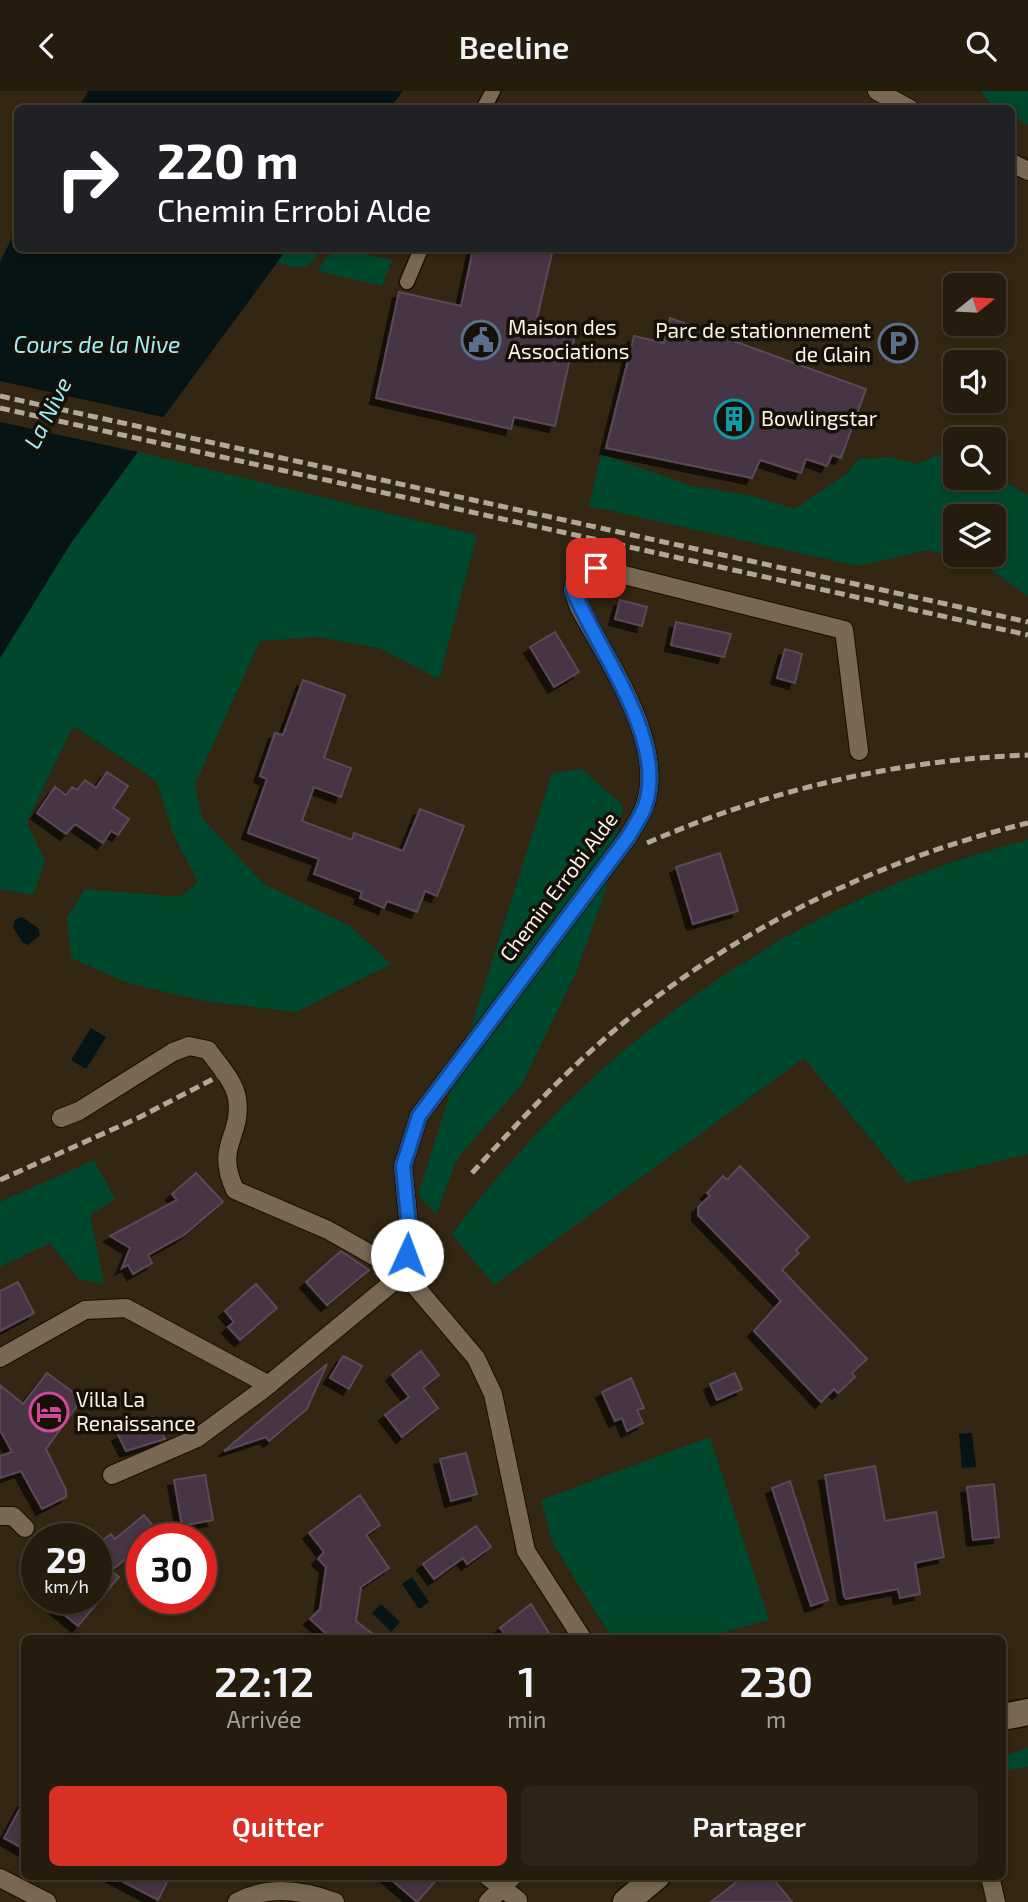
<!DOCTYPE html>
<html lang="fr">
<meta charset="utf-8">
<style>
:root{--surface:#261c0e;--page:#2e2517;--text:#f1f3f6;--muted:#a4a19e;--line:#423a2e;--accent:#d93025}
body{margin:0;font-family:"Exo 2",sans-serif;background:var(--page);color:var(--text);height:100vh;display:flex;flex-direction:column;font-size:26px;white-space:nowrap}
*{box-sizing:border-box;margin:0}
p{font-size:23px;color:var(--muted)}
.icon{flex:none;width:38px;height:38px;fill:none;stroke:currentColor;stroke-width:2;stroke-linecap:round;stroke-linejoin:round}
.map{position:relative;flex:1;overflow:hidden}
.details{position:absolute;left:21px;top:1544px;width:985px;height:245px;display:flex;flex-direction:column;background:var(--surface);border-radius:10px;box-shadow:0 4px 10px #0003,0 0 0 2px var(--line)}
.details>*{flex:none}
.banner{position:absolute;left:14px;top:14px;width:1001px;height:147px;border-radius:10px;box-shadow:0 4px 10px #0003,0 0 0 2px var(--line);background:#202124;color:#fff;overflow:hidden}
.needle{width:46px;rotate:72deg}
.fabs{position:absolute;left:943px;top:182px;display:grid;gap:14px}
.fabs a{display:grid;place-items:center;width:63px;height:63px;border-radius:10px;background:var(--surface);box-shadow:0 4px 10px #0003,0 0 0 2px var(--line);font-size:35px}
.speed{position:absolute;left:21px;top:1432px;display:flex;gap:14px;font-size:35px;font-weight:700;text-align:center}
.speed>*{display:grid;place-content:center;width:91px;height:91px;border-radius:50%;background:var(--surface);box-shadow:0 4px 10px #0003,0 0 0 2px var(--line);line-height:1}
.speed small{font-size:18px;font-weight:400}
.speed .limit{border:10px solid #d22;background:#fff;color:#111}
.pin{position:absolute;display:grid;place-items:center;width:60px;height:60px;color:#fff;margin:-30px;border-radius:14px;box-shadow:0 4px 10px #0006}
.me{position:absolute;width:77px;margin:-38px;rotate:2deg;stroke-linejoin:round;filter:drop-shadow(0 0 5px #0008)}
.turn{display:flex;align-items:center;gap:24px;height:147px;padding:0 28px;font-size:32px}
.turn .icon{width:91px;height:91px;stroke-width:2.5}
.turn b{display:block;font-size:49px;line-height:60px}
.eta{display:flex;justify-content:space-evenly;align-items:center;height:119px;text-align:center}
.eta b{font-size:42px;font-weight:600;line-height:49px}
.button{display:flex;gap:14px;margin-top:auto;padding:14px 28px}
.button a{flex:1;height:80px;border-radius:10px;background:var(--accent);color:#fff;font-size:28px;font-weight:600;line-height:80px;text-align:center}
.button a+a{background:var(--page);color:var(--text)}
header{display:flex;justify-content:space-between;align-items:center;height:91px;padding:0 28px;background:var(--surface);font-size:32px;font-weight:600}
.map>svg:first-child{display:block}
.green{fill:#00482d;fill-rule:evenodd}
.water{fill:#061415}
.pier{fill:#332612}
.building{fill:#473444;stroke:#5c4859;stroke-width:2;filter:url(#shadow)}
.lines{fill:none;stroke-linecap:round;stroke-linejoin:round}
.pedestrian-casing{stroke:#1b0f00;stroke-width:17}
.minor-casing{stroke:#1b0f00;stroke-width:20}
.secondary-casing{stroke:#1b0f00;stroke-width:29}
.pedestrian{stroke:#796954;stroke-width:14}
.minor{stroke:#796954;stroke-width:18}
.secondary{stroke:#796954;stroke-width:26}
.rail{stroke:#b2a899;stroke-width:5;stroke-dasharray:10 5;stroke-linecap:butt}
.route-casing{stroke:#114b97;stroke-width:18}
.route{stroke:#1a73e8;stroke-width:12}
.labels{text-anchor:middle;stroke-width:7;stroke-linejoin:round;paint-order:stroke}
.poi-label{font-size:21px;fill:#fcf4e7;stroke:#161008;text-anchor:start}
.street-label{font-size:21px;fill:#fcf4e7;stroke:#161008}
.water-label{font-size:23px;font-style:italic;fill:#9deef7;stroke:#161008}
</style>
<header><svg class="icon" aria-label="back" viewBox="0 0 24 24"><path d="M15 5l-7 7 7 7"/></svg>Beeline<svg class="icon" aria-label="search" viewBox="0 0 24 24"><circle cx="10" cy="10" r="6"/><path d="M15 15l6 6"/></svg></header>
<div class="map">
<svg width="1028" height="1811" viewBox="0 0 1028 1811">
<defs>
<filter id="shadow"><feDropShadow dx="-6" dy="6" stdDeviation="0" flood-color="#0009"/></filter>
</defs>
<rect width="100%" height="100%" fill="#332612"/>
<!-- green -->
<path class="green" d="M 981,0 L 1028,0 L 1028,34 L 1012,24 L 1012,18 C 998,18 987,12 981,0 Z
M 287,158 L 301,158 L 318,163 C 306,182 297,176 277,172 Z
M 340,158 L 392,169 L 382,195 L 318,180 L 326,167 Z
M 138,361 L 477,444 L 439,588 L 379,557 L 319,546 L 260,550 L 195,693 L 202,727 L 264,793 L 350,835 L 391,873 L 296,921 L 204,910 L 128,892 L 71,867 L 67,827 L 85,798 L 180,806 L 198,791 L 173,743 L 157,690 L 73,635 L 27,731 L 45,771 L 33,804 L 0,798 L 0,567 L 71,452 Z
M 946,361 L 955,365 L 956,387 L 994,385 L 1028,404 L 1028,505 L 983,473 L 927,459 L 858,475 L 589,415 L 601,363 L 692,395 L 753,405 L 795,418 L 845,384 L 859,368 L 890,366 L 917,373 ZM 956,425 L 994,425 L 994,464 L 956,464 Z
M 582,678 L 623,715 L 605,801 L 577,879 L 522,993 L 457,1068 L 436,1124 L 418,1103 L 552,682 Z
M 1028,749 L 1028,1063 L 907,1092 L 804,967 L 494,1194 L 452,1143 C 597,951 792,809 1028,749 Z
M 94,1069 L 115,1108 L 90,1124 L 104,1193 L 79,1188 L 50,1152 L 0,1176 L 0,1111 Z
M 710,1346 L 769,1529 L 703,1547 L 612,1547 L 553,1453 L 541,1409 Z
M 1028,1657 L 1028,1676 L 1003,1679 L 1003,1666 Z"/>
<!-- water -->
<path class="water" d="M 88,0 L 403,0 L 390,17 L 79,17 Z
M 17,137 L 18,158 L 287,158 L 71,452 L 0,567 L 0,171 Z
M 22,826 L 38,837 L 40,844 L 28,854 L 22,851 L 13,836 L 15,829 Z
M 91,937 L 106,946 L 86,978 L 71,969 Z
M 972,1342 L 976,1376 L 962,1377 L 959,1343 Z
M 412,1486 L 429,1511 L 419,1518 L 402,1493 Z
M 381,1513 L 400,1531 L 391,1541 L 372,1522 Z"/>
<!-- pier -->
<path class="pier" d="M 0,290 L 167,327 L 142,362 L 0,331 Z"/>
<!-- building -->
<path class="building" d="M 473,158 L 553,158 L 536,231 L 576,240 L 555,335 L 514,326 L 511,338 L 376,307 L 399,201 L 461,215 Z
M 670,227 L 866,298 L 841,367 L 832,364 L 827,375 L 806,368 L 801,382 L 760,369 L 752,387 L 606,357 L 634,245 L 664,252 Z
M 620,509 L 647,516 L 642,535 L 615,528 Z
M 676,531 L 731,543 L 724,566 L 671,554 Z
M 555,541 L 579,581 L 554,596 L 530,556 Z
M 785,558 L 802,563 L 795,592 L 777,587 Z
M 303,589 L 345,604 L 324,667 L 351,677 L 341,706 L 314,696 L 302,730 L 352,749 L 354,742 L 403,760 L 420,718 L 464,735 L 437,805 L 425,800 L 417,821 L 387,810 L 384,817 L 360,807 L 362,801 L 314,783 L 319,768 L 248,742 L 267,688 L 260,685 L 275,642 L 283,644 Z
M 107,681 L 128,695 L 113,717 L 129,728 L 118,744 L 111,740 L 103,752 L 75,733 L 66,743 L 37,722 L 55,696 L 66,704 L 72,696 L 77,699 L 85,689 L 96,697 Z
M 720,762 L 738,820 L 693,833 L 676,776 Z
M 740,1075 L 809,1146 L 796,1159 L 799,1162 L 782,1179 L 867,1268 L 852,1282 L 855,1286 L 838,1302 L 834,1298 L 821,1311 L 754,1240 L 781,1210 L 698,1124 L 698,1116 L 710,1105 L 707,1102 L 723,1085 L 727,1089 Z
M 196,1082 L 223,1111 L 184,1144 L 148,1164 L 152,1172 L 133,1183 L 128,1174 L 122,1177 L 130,1157 L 110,1145 L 177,1109 L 172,1103 Z
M 341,1160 L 369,1179 L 327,1214 L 306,1191 Z
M 18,1191 L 34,1222 L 0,1240 L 0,1200 Z
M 256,1193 L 277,1217 L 240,1249 L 228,1236 L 234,1231 L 225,1220 Z
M 421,1260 L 439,1284 L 423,1297 L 438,1317 L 402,1346 L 385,1324 L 409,1306 L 392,1284 Z
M 343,1265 L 362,1275 L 349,1298 L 330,1287 Z
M 327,1273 L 307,1318 L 269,1350 L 266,1346 L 224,1360 Z
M 47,1282 L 82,1308 L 46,1358 L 66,1399 L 66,1406 L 42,1418 L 21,1380 L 0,1387 L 0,1365 L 12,1361 L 0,1339 L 0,1294 L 23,1313 Z
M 735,1282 L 742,1298 L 717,1309 L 710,1293 Z
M 631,1287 L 644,1317 L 637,1319 L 643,1332 L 627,1340 L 622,1327 L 615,1330 L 602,1301 Z
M 154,1326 L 165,1348 L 126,1360 L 118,1344 Z
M 466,1362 L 477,1403 L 451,1410 L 440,1368 Z
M 875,1375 L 885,1430 L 936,1421 L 944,1466 L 915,1472 L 920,1503 L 900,1507 L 898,1498 L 846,1508 L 844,1505 L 825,1384 Z
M 205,1384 L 213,1429 L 182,1435 L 174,1389 Z
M 790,1390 L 828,1509 L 811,1515 L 772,1397 Z
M 994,1393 L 999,1446 L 973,1449 L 967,1396 Z
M 360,1404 L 380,1434 L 366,1444 L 389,1477 L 361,1496 L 356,1530 L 378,1547 L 331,1547 L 310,1528 L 320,1518 L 326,1476 L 318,1468 L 324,1461 L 309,1442 Z
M 144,1424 L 158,1441 L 151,1447 L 142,1447 L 142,1455 L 111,1480 L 119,1486 L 78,1535 L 56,1517 L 65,1507 L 96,1507 L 96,1454 L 111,1443 L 115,1448 Z
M 476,1435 L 491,1456 L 467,1473 L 463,1467 L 434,1488 L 423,1473 Z
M 531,1513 L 552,1547 L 508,1547 L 500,1537 Z
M 24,1710 L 24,1758 L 4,1747 Z
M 112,1785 L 170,1785 L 158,1809 Z
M 387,1785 L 440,1785 L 417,1811 Z
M 744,1785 L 771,1785 L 792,1811 L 711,1811 Z"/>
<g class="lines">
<defs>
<path id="pedestrian" d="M 483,18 L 493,0
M 407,191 L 421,158"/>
<path id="minor" d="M 877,0 L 910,18
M 1012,72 L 1028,80
M 61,1027 L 79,1020 L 173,961 L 189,955 L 208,959 C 218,973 234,990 237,1007 C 243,1046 214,1053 235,1099 L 328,1139 L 404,1182 L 476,1267 L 493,1303 L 526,1460 L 582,1547
M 404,1182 L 410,1146 L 403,1075 L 419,1025 L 628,746 C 633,737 640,727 644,717 C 668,655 607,569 579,516 L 573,499 L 576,485 L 586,478 L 596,477 L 844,539 L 859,660
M 0,1267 L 85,1219 L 126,1217 L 269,1294
M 112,1384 L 197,1347 L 261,1300 L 404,1182
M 0,1425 L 13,1425 L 25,1437
M 487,1785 L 518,1809
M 990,1785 L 996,1811
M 0,1787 L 47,1811
M 237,1811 C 268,1794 303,1799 335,1811
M 488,1811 L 513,1785"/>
<path id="secondary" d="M 1003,1626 L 1028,1621
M 626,1811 L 657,1785"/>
</defs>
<!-- pedestrian casing -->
<use href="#pedestrian" class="pedestrian-casing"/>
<!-- minor casing -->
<use href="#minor" class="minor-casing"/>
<!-- secondary casing -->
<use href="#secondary" class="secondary-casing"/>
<!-- pedestrian -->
<use href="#pedestrian" class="pedestrian"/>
<!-- minor -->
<use href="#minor" class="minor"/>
<!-- secondary -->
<use href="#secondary" class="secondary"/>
<!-- rail -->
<path class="rail" d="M 0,305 L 1028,531
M 0,317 L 1028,544
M 647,752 C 768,699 895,669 1028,664
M 472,1082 C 516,1034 560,986 610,943 C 730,841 875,769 1028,732
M 0,1089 L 138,1027 L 217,986"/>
</g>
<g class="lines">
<defs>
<path id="route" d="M 407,1164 L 410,1146 L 403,1075 L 419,1025 L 628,746 C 633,737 640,727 644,718 C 670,651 597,559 573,499 L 576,485 L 596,477"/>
</defs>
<!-- route casing -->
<use href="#route" class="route-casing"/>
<!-- route -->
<use href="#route" class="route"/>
</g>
<!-- icons -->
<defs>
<symbol id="civic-ring" viewBox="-11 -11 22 22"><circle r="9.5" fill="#161008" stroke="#5c6f8a" stroke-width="1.5"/><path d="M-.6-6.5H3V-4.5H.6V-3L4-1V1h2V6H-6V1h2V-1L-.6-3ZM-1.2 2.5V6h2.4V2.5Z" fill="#5c6f8a"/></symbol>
<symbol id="parking-ring" viewBox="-11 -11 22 22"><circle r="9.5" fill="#161008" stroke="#5c6f8a" stroke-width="1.5"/><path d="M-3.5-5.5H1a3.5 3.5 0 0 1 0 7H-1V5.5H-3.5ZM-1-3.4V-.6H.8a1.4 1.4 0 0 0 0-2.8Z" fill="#5c6f8a"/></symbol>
<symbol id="building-ring" viewBox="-11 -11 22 22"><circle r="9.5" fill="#161008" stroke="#0f9aa8" stroke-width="1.5"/><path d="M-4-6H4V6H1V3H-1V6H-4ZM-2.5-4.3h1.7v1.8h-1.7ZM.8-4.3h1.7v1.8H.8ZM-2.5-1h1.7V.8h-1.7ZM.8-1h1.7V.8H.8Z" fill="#0f9aa8"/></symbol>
<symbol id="hotel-ring" viewBox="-11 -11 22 22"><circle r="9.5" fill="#161008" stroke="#d1479c" stroke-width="1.5"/><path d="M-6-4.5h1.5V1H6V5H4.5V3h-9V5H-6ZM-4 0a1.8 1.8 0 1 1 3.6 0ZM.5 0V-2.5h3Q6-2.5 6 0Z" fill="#d1479c"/></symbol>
</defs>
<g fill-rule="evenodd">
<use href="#civic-ring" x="459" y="227" width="44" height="44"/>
<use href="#parking-ring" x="876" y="230" width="44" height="44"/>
<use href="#building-ring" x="712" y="306" width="44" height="44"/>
<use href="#hotel-ring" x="27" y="1299" width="44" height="44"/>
</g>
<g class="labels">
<!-- poi labels -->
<g class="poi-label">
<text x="508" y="244">Maison des<tspan x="508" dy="24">Associations</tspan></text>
<text x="871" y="247" text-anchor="end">Parc de stationnement<tspan x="871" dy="24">de Glain</tspan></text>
<text x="761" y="335">Bowlingstar</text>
<text x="76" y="1316">Villa La<tspan x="76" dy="24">Renaissance</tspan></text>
</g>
<!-- street labels -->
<g class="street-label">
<text transform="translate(559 796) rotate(-53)" y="7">Chemin Errobi Alde</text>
</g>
<!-- water labels -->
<g class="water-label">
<text x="97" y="262">Cours de la Nive</text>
<text transform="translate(48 322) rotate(-63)" y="8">La Nive</text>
</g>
</g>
</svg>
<div class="fabs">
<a><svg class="needle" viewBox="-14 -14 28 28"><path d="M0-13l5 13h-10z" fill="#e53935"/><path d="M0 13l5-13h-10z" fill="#a4a19e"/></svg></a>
<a><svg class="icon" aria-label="sound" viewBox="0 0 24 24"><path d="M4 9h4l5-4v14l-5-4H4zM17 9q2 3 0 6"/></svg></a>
<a><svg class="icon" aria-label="search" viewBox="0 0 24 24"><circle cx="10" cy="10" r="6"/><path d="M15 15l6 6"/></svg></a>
<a><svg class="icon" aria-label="layers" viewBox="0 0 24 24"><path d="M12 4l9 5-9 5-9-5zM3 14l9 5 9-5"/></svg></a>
</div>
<div class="speed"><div>29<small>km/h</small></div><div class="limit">30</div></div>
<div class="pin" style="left:596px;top:477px;background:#d93025"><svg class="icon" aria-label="arrive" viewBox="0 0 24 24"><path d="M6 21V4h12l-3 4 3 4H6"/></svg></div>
<svg class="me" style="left:407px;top:1164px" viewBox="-20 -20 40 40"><circle r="19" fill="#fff"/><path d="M0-13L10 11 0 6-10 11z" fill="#1a73e8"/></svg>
<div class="banner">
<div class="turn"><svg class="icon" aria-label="right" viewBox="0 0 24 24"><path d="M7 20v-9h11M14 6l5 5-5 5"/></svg><div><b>220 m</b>Chemin Errobi Alde</div></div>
</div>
<section class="details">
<div class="eta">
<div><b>22:12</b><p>Arrivée</p></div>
<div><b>1</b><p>min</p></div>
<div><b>230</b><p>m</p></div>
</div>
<div class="button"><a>Quitter</a><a>Partager</a></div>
</section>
</div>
